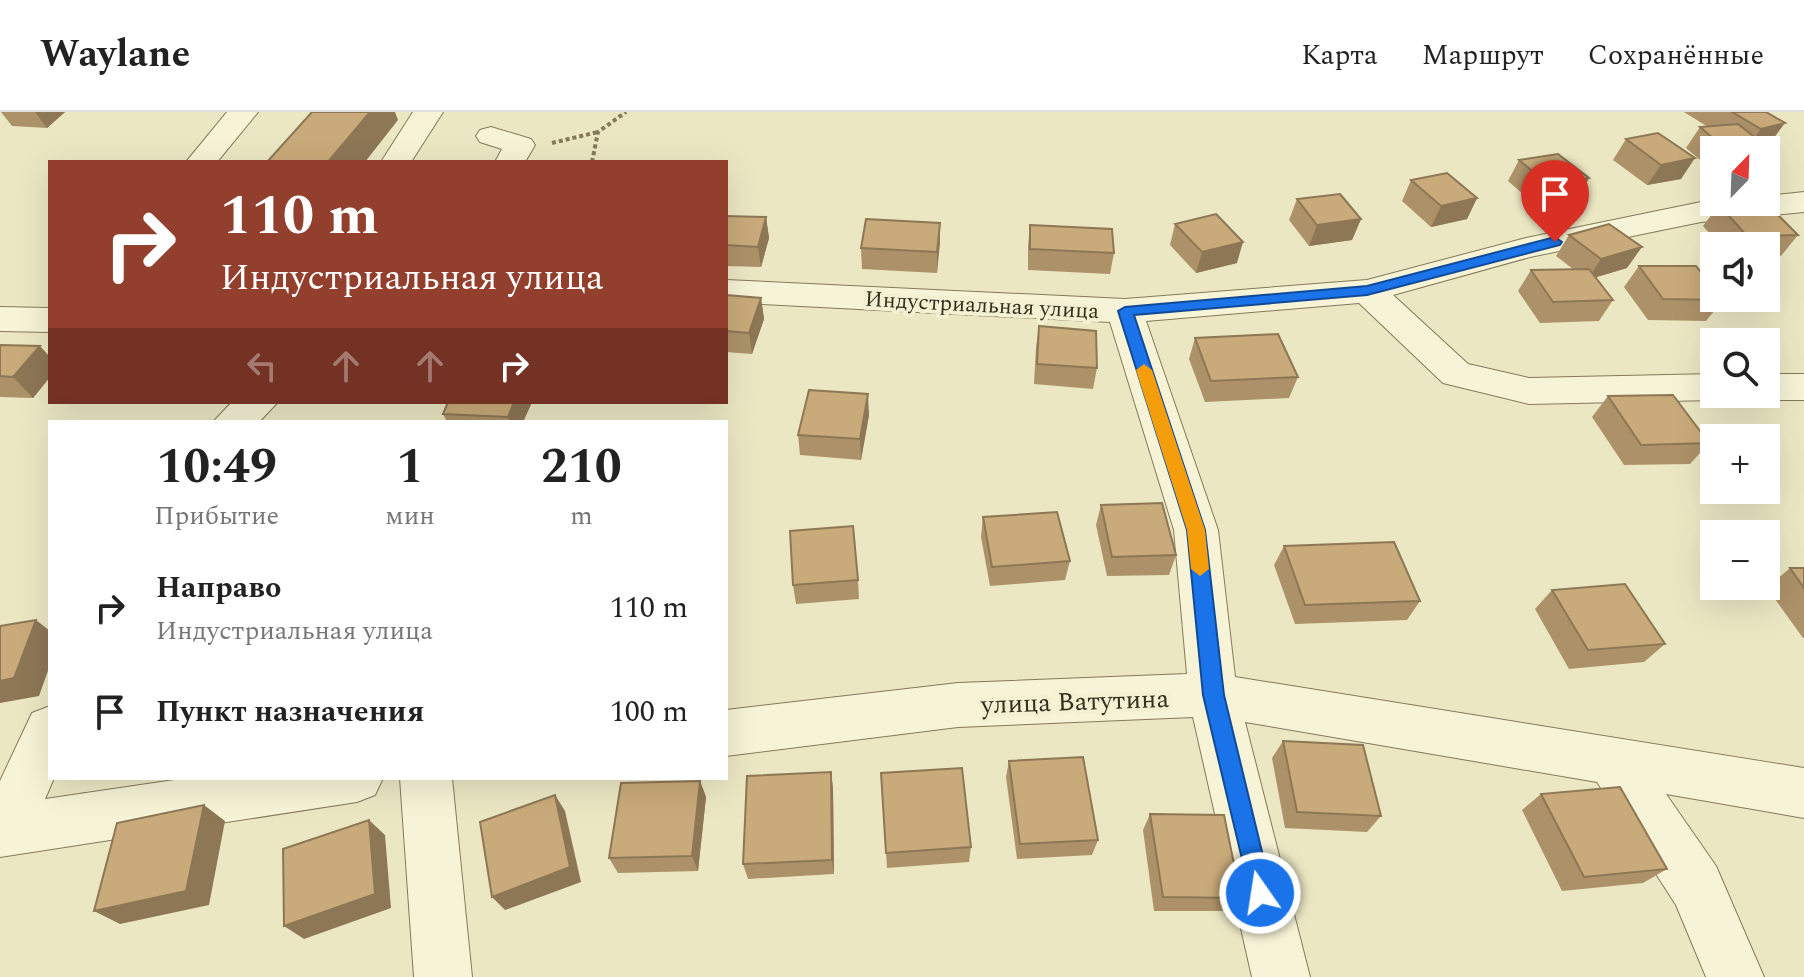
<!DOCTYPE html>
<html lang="ru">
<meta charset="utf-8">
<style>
:root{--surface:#fff;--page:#f6f6f6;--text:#222;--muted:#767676;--line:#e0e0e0}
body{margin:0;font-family:Spectral,serif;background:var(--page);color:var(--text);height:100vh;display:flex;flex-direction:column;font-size:30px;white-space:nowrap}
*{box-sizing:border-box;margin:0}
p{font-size:26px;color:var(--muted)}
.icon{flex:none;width:44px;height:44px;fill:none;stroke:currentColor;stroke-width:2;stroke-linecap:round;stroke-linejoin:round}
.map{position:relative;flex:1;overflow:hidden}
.sheet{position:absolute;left:48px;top:308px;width:680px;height:360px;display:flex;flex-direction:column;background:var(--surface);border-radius:0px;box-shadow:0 8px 32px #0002}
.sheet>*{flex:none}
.hud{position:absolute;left:48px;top:48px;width:680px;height:244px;border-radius:0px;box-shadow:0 8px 32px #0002;background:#923f2d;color:#fff;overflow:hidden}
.needle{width:52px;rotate:23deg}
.fabs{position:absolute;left:1700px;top:24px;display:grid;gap:16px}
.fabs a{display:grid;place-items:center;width:80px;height:80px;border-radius:0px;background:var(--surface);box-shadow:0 8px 32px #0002;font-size:40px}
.pin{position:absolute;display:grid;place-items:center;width:68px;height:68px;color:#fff;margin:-82px -34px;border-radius:50% 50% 50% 0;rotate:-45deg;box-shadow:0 0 8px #0007}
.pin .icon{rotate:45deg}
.me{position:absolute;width:88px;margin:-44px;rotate:347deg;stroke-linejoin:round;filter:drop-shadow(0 0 6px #0008)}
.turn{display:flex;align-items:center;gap:28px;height:168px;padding:0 40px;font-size:36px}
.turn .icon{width:104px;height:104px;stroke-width:2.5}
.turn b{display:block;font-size:56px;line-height:68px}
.lanes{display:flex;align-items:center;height:76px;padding:0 40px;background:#0003;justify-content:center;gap:40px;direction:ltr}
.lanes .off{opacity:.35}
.eta{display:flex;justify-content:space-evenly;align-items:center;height:136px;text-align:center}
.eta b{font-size:48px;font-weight:700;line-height:56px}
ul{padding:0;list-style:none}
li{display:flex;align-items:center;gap:24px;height:104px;padding:0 40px}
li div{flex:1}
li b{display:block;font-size:30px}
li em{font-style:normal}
header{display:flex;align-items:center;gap:48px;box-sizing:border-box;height:112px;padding:0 40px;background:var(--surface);border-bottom:2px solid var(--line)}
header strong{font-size:38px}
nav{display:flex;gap:44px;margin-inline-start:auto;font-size:28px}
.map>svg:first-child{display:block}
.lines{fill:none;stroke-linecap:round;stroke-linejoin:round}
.minor-casing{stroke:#85795b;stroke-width:2}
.path{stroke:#85795b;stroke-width:4;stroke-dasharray:4 3;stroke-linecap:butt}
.minor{fill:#f7f3d6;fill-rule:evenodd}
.wall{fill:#ad9269}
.shaded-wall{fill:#8d7755}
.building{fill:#c9aa7a;stroke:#8d7755;stroke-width:2}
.route{fill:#1a73e8;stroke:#114b97;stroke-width:2}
.slow{fill:#f59e0b}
.labels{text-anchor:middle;stroke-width:8;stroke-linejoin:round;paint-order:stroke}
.far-street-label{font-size:22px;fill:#362e1e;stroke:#f4f0d2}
.street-label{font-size:26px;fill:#362e1e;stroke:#f4f0d2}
</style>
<header>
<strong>Waylane</strong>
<nav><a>Карта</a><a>Маршрут</a><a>Сохранённые</a></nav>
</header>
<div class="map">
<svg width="1804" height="865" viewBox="0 0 1804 865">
<rect width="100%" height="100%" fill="#ece7c3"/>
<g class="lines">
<defs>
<path id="minor" d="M 227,0 L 258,0 L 217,50 L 186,50 Z
M 413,0 L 443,0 L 411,50 L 381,50 Z
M 491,15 L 531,27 L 535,33 L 525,50 L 495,50 L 502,37 L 480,30 L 476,24 L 480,18 Z
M 1804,80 L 1804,100 L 1701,110 L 1530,145 L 1393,183 L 1468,252 L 1529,266 L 1714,262 L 1714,282 L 1729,282 L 1714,288 L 1529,292 L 1443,271 L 1359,191 L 1146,209 L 1218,418 L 1235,565 L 1804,656 L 1804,706 L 1666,682 L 1716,754 L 1764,865 L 1706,865 L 1676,793 L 1597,670 L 1245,610 L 1310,865 L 1252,865 L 1193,605 L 958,615 L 726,644 L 726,598 L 958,571 L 1187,562 L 1174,418 L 1110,210 L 726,190 L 726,168 L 1125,187 L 1367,168 L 1526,126 L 1701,90 L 1766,90 L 1766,84 Z
M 0,195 L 50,196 L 50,220 L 0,219 Z
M 1766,262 L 1804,262 L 1804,288 L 1766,288 L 1752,284 L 1751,282 L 1766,282 Z
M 232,290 L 278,290 L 259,310 L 213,310 Z
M 50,594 L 50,666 L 54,666 L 45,687 L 188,666 L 383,666 L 375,683 L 357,690 L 0,745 L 0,669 L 32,601 Z
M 400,666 L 452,666 L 472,865 L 414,865 Z"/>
</defs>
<!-- minor casing -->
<use href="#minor" class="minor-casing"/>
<!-- path -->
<path class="path" d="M 552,31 L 598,20
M 592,50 L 598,20 L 626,0"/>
<!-- minor -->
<use href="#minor" class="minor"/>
</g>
<!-- wall -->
<path class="wall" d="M 1,0 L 65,0 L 47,16 L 12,14 Z
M 1684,0 L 1766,0 L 1770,31 L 1764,33 L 1767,35 L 1765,38 L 1714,38 L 1713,59 L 1686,36 L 1700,15 L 1708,15 Z
M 1626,27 L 1681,67 L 1647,73 L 1613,48 Z
M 1519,48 L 1589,66 L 1576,87 L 1537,94 L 1508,69 Z
M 1411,68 L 1477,86 L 1467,107 L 1431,115 L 1402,89 Z
M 1297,87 L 1361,107 L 1352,128 L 1309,134 L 1289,108 Z
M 1719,93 L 1798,123 L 1781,144 L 1766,145 L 1766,134 L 1721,134 L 1703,114 Z
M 726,104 L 766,105 L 769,126 L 761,155 L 726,154 Z
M 940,111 L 937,161 L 862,157 L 861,136 Z
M 1175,112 L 1237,151 L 1196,161 L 1170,133 Z
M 1030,113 L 1114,141 L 1110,162 L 1028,158 L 1028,134 Z
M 1569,123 L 1627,156 L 1596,165 L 1613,188 L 1599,209 L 1540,211 L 1518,179 L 1531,158 L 1573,157 L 1556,144 Z
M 1639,154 L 1723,188 L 1706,209 L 1648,208 L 1624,175 Z
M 726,183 L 761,186 L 764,207 L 752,242 L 726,240 Z
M 1039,214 L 1097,256 L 1093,277 L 1034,272 L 1036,235 Z
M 1195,226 L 1298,265 L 1289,286 L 1205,290 L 1189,247 Z
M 0,233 L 50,245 L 50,265 L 33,286 L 0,285 Z
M 1608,284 L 1709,331 L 1690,352 L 1624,353 L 1592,305 Z
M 532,290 L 523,310 L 447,310 L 443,302 Z
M 869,303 L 861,348 L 800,343 L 798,323 Z
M 1101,393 L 1176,443 L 1169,463 L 1107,464 L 1096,413 Z
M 983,405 L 1070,449 L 1065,468 L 990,474 L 981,425 Z
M 1284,434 L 1420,489 L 1407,508 L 1295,512 L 1274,453 Z
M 1790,456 L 1804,456 L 1804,526 L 1803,526 L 1767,476 Z
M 858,468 L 859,487 L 796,492 L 793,473 Z
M 1552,478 L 1665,532 L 1644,550 L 1569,557 L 1535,497 Z
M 1283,629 L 1381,704 L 1367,720 L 1285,716 L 1272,646 Z
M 1009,649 L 1098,728 L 1092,743 L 1017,747 L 1006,665 Z
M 831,660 L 833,677 L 834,762 L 748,767 L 743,752 Z
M 881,661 L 971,735 L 969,750 L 887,756 Z
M 700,669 L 706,685 L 698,759 L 618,761 L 609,746 Z
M 1541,682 L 1667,757 L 1643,771 L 1562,779 L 1522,698 Z
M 1150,702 L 1241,786 L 1230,799 L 1154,799 L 1143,718 Z"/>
<!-- shaded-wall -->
<path class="shaded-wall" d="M 35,0 L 65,0 L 47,16 Z
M 370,0 L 395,0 L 398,8 L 365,50 L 328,50 Z
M 1785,11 L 1770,31 L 1746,38 L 1761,17 Z
M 1695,46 L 1681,67 L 1647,73 L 1661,53 Z
M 1589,66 L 1576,87 L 1537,94 L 1549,73 Z
M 1477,86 L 1467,107 L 1431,115 L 1441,94 Z
M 766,105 L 769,126 L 761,155 L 758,135 Z
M 1361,107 L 1352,128 L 1309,134 L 1317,113 Z
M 940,111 L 940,131 L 937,161 L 937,140 Z
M 1243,130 L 1237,151 L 1196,161 L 1202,140 Z
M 1642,135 L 1627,156 L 1587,168 L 1601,147 Z
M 761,186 L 764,207 L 752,242 L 749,221 Z
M 40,234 L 50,245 L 50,265 L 33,286 L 13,265 Z
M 868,282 L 869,303 L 861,348 L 860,327 Z
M 514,290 L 532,290 L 523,310 L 510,310 L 508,305 Z
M 36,508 L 50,519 L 50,553 L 39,584 L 0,591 L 0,569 Z
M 831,660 L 833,677 L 834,762 L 832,748 Z
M 700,669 L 706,685 L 698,759 L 692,744 Z
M 555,683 L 565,699 L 581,770 L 505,798 L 492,785 Z
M 204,693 L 225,709 L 209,793 L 120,812 L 94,799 Z
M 369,708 L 385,723 L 391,796 L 304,827 L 284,814 Z"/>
<!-- building -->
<path class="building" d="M 312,0 L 370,0 L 328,50 L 267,50 Z
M 1732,0 L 1766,0 L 1785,11 L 1761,17 Z
M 1738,12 L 1767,35 L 1727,38 L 1700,15 Z
M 1658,21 L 1695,46 L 1661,53 L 1626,27 Z
M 1558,42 L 1589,66 L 1549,73 L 1519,48 Z
M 1447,61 L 1477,86 L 1441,94 L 1411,68 Z
M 1340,82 L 1361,107 L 1317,113 L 1297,87 Z
M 1719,93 L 1768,93 L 1798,123 L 1747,124 Z
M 1216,102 L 1243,130 L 1202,140 L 1175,112 Z
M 726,104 L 766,105 L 758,135 L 726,133 Z
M 866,107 L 940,111 L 937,140 L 861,136 Z
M 1609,112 L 1642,135 L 1601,147 L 1569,123 Z
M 1030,113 L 1112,117 L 1114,141 L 1030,137 Z
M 1639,154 L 1696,154 L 1714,176 L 1714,186 L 1721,186 L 1723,188 L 1663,187 Z
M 1589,157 L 1613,188 L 1553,190 L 1531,158 Z
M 726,183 L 761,186 L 749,221 L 726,219 Z
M 1039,214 L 1096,219 L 1097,256 L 1037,252 Z
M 1278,222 L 1298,265 L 1211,269 L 1195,226 Z
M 0,233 L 40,234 L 13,265 L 0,264 Z
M 809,278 L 868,282 L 860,327 L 798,323 Z
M 1673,283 L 1709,331 L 1641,333 L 1608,284 Z
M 448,290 L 514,290 L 508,305 L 443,302 Z
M 1162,391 L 1176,443 L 1112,445 L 1101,393 Z
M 1057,400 L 1070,449 L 992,455 L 983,405 Z
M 853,414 L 858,468 L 793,473 L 790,419 Z
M 1394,430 L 1420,489 L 1305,493 L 1284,434 Z
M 1790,456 L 1804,456 L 1804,476 Z
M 1625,472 L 1665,532 L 1588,538 L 1552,478 Z
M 36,508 L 14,566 L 0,569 L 0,514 Z
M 1283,629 L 1363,633 L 1381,704 L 1297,700 Z
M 1083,645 L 1098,728 L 1020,732 L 1009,649 Z
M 962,656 L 971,735 L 886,741 L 881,661 Z
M 831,660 L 832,748 L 743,752 L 747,664 Z
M 700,669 L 692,744 L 609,746 L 621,671 Z
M 1620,675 L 1667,757 L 1584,765 L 1541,682 Z
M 555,683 L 570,755 L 492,785 L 480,710 Z
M 204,693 L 186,779 L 94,799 L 117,711 Z
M 1150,702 L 1224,703 L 1241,786 L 1163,785 Z
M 369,708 L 375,782 L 284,814 L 283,737 Z"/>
<!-- route -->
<path class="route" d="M 1555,125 L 1562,130 L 1560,133 L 1367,183 L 1134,203 L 1205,418 L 1224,583 L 1272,781 L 1269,789 L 1260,792 L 1252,789 L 1203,583 L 1187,418 L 1118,199 L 1125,195 L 1367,174 Z"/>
<!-- slow -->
<path class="slow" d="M 1144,252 L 1152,258 L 1205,418 L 1209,457 L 1200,464 L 1191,457 L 1187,418 L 1136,258 Z"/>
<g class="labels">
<!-- far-street labels -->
<g class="far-street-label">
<text transform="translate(982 192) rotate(3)" y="8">Индустриальная улица</text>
</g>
<!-- street labels -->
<g class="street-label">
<text transform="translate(1075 589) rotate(-2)" y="9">улица Ватутина</text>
</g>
</g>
</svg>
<div class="fabs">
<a><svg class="needle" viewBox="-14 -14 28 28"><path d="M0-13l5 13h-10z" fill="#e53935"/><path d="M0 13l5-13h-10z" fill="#767676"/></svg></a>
<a><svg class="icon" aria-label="sound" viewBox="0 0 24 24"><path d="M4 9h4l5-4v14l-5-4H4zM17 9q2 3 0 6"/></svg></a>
<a><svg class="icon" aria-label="search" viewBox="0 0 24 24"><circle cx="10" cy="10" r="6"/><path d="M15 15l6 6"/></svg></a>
<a>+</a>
<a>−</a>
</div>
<div class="pin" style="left:1555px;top:130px;background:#d93025"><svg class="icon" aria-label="arrive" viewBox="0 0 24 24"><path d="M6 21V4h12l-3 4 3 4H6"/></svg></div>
<svg class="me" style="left:1260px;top:781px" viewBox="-20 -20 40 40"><circle r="17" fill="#1a73e8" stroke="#fff" stroke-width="3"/><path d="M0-11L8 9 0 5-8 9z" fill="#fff"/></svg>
<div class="hud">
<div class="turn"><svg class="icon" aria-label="right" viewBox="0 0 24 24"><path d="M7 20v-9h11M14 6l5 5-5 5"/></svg><div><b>110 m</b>Индустриальная улица</div></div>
<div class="lanes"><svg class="icon off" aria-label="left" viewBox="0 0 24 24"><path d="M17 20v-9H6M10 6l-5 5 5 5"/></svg><svg class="icon off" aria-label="ahead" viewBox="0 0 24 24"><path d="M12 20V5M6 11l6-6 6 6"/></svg><svg class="icon off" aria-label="ahead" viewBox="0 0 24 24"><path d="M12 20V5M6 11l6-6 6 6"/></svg><svg class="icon" aria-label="right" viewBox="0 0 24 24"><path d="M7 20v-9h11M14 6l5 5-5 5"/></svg></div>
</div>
<section class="sheet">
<div class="eta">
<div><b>10:49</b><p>Прибытие</p></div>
<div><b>1</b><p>мин</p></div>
<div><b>210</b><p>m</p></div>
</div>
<ul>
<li><svg class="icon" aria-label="right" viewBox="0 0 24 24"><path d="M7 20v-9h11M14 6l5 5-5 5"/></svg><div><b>Направо</b><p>Индустриальная улица</p></div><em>110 m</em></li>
<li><svg class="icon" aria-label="arrive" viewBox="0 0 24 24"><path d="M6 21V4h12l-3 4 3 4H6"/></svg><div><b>Пункт назначения</b></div><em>100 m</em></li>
</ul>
</section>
</div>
